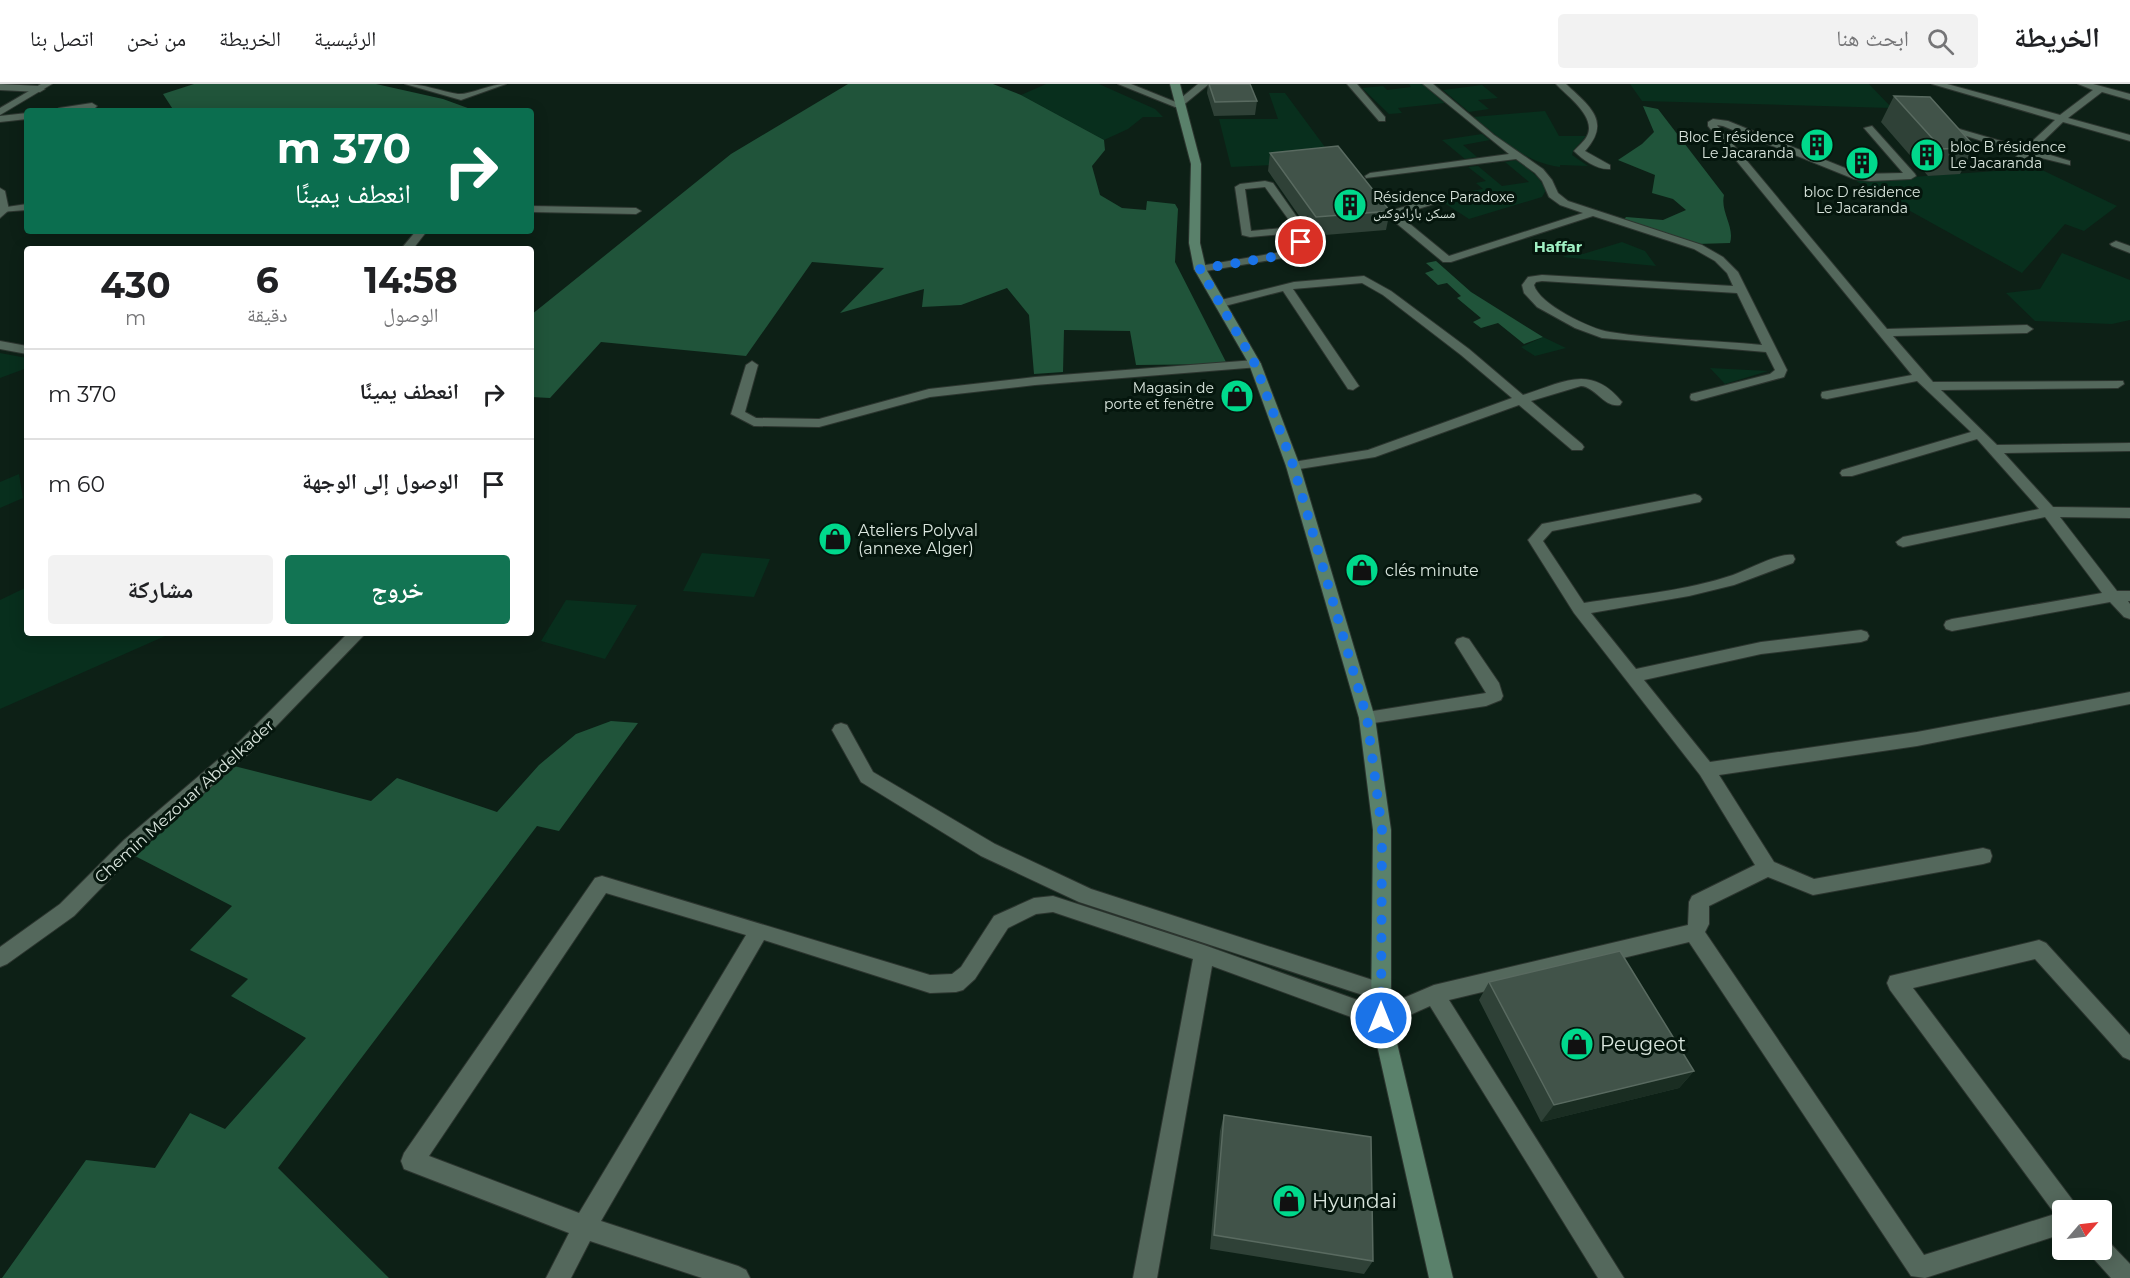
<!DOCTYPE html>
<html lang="ar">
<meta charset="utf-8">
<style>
:root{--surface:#fff;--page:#f2f2f2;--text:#202124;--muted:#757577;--line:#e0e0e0;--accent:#127453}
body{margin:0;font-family:Montserrat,"Noto Naskh Arabic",sans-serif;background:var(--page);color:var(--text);direction:rtl;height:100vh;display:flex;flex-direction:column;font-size:22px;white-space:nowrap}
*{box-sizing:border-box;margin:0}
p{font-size:20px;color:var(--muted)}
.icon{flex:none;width:33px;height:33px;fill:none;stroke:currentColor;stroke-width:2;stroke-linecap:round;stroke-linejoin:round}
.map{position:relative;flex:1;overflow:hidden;direction:ltr}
.details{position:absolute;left:24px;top:162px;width:510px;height:390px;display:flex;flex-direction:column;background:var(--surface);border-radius:6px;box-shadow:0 3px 15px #0003;direction:rtl}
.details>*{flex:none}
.guide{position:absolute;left:24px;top:24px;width:510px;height:126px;border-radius:6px;box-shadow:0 3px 15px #0003;direction:rtl;background:#0b6e4f;color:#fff;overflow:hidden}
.needle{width:39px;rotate:62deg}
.tools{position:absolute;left:2052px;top:1116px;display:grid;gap:12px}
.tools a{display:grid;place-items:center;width:60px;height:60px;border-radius:6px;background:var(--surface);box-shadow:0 3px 15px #0003;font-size:30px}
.pin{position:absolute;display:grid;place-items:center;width:51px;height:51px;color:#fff;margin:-26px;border:3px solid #fff;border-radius:50%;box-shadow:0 2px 6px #0007}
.me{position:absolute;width:66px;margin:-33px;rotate:0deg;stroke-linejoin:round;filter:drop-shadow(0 0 4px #0008)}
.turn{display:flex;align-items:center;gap:21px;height:126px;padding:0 24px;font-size:27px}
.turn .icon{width:78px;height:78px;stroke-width:2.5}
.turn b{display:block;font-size:42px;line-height:51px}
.eta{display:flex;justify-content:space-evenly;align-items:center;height:102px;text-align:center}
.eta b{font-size:36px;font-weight:700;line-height:42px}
.action{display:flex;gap:12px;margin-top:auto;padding:12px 24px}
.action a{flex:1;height:69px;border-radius:6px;background:var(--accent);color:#fff;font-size:24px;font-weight:700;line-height:69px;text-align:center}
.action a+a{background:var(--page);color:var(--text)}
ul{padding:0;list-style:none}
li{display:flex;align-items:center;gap:18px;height:90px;padding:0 24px;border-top:2px solid var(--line)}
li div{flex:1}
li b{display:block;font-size:22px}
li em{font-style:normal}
header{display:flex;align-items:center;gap:36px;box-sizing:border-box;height:84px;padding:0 30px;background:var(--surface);border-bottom:2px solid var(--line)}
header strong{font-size:28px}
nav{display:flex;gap:33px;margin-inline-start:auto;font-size:21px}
.search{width:420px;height:54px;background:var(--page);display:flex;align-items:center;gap:15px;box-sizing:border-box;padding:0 21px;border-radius:6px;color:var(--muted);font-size:22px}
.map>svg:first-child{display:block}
.green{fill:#082f1d}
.forest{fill:#20543a}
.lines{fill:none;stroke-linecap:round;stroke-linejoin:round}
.minor-casing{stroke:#2c352f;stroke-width:2}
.tertiary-casing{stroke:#2c352f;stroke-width:2}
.secondary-casing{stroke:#2c352f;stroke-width:2}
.minor{fill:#54685c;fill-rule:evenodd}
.tertiary{fill:#54685c;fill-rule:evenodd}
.secondary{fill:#5a816b;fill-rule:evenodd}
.wall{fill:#2f4137}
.shaded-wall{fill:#1a2d22}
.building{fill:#415349;stroke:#596a60;stroke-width:1.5}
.route{stroke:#1a73e8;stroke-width:10;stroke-dasharray:0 18}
.labels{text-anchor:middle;stroke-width:6;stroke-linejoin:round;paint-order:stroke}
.far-poi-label{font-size:14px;fill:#dae6de;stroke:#05160d;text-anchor:end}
.far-neighbourhood-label{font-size:15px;font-weight:bold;fill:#a0f0c3;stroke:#05160d}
.poi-label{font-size:16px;fill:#dae6de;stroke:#05160d;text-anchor:start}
.street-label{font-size:16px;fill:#dae6de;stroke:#05160d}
.near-poi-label{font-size:20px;fill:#dae6de;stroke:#05160d;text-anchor:start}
</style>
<header>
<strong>الخريطة</strong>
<div class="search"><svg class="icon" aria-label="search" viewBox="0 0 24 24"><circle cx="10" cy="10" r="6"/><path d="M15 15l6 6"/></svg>ابحث هنا</div>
<nav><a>الرئيسية</a><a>الخريطة</a><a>من نحن</a><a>اتصل بنا</a></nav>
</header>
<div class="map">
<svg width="2130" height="1194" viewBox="0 0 2130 1194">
<rect width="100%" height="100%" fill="#0d2016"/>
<!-- green -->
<path class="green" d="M 1046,0 L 1099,0 L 1155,25 L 1163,33 L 1143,33 L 1128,45 L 1104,56 L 1021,11 Z
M 1409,0 L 1424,0 L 1445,19 L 1398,24 L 1402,29 L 1389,30 L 1362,4 L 1383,2 L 1387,6 L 1411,3 Z
M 1630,0 L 1869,0 L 1892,24 L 1642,17 Z
M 1482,1 L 1498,14 L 1478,16 L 1489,25 L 1469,28 L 1443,6 Z
M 1269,9 L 1285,9 L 1336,78 L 1231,83 L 1219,35 L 1278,35 Z
M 1545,27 L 1559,52 L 1586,52 L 1573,67 L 1572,71 L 1588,82 L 1560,81 L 1560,83 C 1525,79 1500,54 1473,33 Z
M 1482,50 L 1490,56 L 1463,61 L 1477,73 L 1465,75 L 1442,56 Z
M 1516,76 C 1529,85 1539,92 1546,106 L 1542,113 L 1469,135 L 1435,113 L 1483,105 L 1476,99 L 1486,97 L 1468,83 L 1478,82 L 1502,102 L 1529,98 L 1505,78 Z
M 2038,84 L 2117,122 L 2084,147 L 2065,140 L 2022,189 L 1856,97 Z
M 1622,158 L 1645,167 L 1656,182 L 1562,173 L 1577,168 L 1583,170 Z
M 2062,169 L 2130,196 L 2130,236 L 2112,240 L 2035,237 L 2006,209 L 2040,205 Z
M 1543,253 L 1566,264 L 1535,272 L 1521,263 Z
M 0,269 L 27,274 L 27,284 L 0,294 Z
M 1710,284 L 1768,287 L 1725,300 Z
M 19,390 L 23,414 L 0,424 L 0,398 Z
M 702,469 L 770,475 L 754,513 L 683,507 Z
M 27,503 L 27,549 L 172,549 L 0,625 L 0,516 Z
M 566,516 L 637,521 L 605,575 L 541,557 Z"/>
<!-- forest -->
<path class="forest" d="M 194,0 L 376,0 L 443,15 L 476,27 L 174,27 L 163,10 Z
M 848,0 L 993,0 L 1021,11 L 1104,56 L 1105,66 L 1092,82 L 1100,111 L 1122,124 L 1146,126 L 1147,117 L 1175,120 L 1178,125 L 1175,178 L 1227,280 L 1136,281 L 1130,247 L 1064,246 L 1063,288 L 1034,290 L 1029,231 L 1007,204 L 961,221 L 922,223 L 924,205 L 840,229 L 884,184 L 812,178 L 746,272 L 601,258 L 550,314 L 531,313 L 531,231 L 731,70 Z
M 1643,22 L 1658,25 L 1724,111 C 1720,128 1735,143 1730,159 L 1697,160 L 1623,137 L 1626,133 L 1663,136 L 1686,126 L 1673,115 L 1652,109 L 1655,91 L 1618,76 L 1642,60 L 1654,48 Z
M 1436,177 L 1471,208 L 1543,253 L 1524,260 L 1498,239 L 1481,244 L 1473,238 L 1481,234 L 1457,214 L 1461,212 L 1447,199 L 1438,201 L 1425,189 L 1434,186 L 1426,179 Z
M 611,637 L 638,639 L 559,747 L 537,742 L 278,1084 L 389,1194 L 2,1194 L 86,1076 L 155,1084 L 190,1029 L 225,1045 L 306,954 L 231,912 L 248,895 L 190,866 L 232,822 L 135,772 L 234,682 L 371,717 L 397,694 L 497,728 L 539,681 L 576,650 Z"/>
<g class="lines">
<defs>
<path id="minor" d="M 0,0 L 40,2 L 45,5 L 40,8 L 0,6 Z
M 405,0 C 424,0 440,7 458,10 C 469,11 490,0 506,0 L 461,16 Z
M 1198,0 L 1209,0 L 1181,23 L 1175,23 L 1175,19 Z
M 1347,0 L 1357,0 L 1385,33 L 1385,37 L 1379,37 Z
M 1423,0 L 1433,0 L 1494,51 L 1543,85 L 1552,96 L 1558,109 L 1568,117 L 1702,161 L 1723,173 L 1738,188 L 1787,286 L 1784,293 L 1696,317 L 1691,316 L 1690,313 L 1691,310 L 1770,290 L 1775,286 L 1766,268 L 1602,254 L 1575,244 L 1537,223 L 1524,209 L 1522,201 L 1528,193 L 1542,191 L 1733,202 L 1727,189 L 1715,177 L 1694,165 L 1593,132 L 1451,178 L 1443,178 L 1390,134 L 1390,127 L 1426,116 L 1434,116 L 1434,120 L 1399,131 L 1449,172 L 1583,129 L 1560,121 L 1549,113 L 1542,97 L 1535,89 L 1516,75 L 1366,94 L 1365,92 L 1370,89 L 1509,70 ZM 1542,197 L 1737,209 L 1762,261 C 1712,256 1660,256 1610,248 C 1590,245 1539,220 1534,201 L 1536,198 Z
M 1556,0 L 1566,0 C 1589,22 1612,37 1585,67 L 1610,81 L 1610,85 C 1597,86 1583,76 1574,67 C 1578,62 1584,58 1587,52 C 1597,33 1567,12 1556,0 Z
M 1932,0 L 1947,0 L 2060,31 L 2093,6 L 2078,0 L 2093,0 L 2130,10 L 2130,16 L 2102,8 L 2068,34 L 2130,51 L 2130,57 L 2063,38 L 2034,66 L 2070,77 L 2070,81 L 2029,71 L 2025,75 L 2017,75 L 2016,73 L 2020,69 L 1944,45 L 1949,42 L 2025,64 L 2055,36 Z
M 92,19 L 97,22 L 95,24 L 54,27 L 59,24 Z
M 27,29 L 27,35 L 0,38 L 0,32 Z
M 1713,35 L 1728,37 L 1860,90 L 1903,89 L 1864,44 L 1872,42 L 1915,90 L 1916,92 L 1911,95 L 1870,97 L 1854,95 L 1723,42 L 1717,41 L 1887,245 L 2027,241 L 2033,245 L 2027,249 L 1893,252 L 1933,298 L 2123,297 L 2124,300 L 2118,304 L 1941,306 L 1997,361 L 2130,359 L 2130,367 L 2004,369 L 2053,423 L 2130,424 L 2130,434 L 2060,433 L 2117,507 L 2130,507 L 2130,517 L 2128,517 L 2130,520 L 2130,535 L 2124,533 L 2110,518 L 1952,547 L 1946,545 L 1944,541 L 1946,537 L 1952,535 L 2102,509 L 2045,433 L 1903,463 L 1898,461 L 1896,458 L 1903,453 L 2039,425 L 1977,355 L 1852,392 L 1842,392 L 1840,389 L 1842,386 L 1971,348 L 1917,297 L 1827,315 L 1822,314 L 1821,311 L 1822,308 L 1912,291 L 1708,42 L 1708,38 Z
M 1265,97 L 1273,99 L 1306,146 L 1305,148 L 1250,153 L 1242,151 L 1235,103 L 1240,100 ZM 1265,103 L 1294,143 L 1251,147 L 1245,105 Z
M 27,120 L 27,126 L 0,128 L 0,124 Z
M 531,122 L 636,124 L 641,127 L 636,130 L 531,128 Z
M 416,147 L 427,147 L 413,165 L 401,165 Z
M 1312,154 L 1316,155 L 1316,159 L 1304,161 L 1295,172 L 1200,188 L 1194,185 L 1200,182 L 1287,167 L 1297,156 Z
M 2116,157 L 2130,162 L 2130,169 L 2112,162 L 2110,160 Z
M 1364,192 L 1391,207 L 1469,265 L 1523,311 C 1563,299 1590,279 1622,318 L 1620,321 C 1604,324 1596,303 1581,302 L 1531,317 L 1582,360 L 1584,363 L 1582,366 L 1572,366 L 1519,321 L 1375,373 L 1293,386 L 1288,385 L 1286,382 L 1288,379 L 1293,378 L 1368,366 L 1512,314 L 1461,271 L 1383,211 L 1362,199 L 1293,205 L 1359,302 L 1353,306 L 1348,305 L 1283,207 L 1221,223 L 1215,219 L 1217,217 L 1294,198 Z
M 1255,276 L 1259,277 L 1261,280 L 1259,283 L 1035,301 L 930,313 L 819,343 L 754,342 L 731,330 L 746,281 L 752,277 L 758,281 L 745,328 L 756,334 L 819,335 L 929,305 L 1035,293 Z
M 1695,410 L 1700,412 L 1702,415 L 1700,418 L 1552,447 L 1543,457 L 1584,519 C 1633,511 1686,507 1733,491 C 1747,486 1780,468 1793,471 L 1795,475 L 1793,479 L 1734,501 L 1689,512 L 1591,529 L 1636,585 L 1761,558 L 1861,546 L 1867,548 L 1869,552 L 1867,556 L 1861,558 L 1761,570 L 1644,596 L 1710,678 L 1917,648 L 2130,608 L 2130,620 L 1917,662 L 1719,691 L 1774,778 L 1814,795 L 1983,764 L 1990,766 L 1992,772 L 1990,778 L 1983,780 L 1813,811 L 1768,793 L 1709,822 L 1709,840 L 1705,848 L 1924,1171 L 2055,1130 L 1890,906 L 1887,899 L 1890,892 L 2039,856 L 2046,859 L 2130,951 L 2130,976 L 2123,973 L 2035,875 L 1913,904 L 2074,1118 L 2077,1126 L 2062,1126 L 2062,1150 L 1925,1194 L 1911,1192 L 1689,858 L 1449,916 L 1624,1194 L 1598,1194 L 1430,922 L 1381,944 L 1212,882 L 1157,1194 L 1133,1194 L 1193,875 L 1053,828 L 1036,830 L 1008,844 L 975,895 L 963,906 L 956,908 L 930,909 L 764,856 L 601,1137 L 738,1182 L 746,1186 L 750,1194 L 702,1194 L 590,1157 L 571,1194 L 546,1194 L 569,1149 L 404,1085 L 401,1077 L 404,1069 L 595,794 L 602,792 L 930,891 L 952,890 L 961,883 L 994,832 L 1034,814 L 1053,812 L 1204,861 L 1380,924 L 1434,901 L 1688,841 L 1689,818 L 1692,812 L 1755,781 L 1700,691 L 1574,529 L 1528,456 L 1542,440 ZM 606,809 L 746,851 L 579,1129 L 429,1072 Z
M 1463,553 L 1469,555 L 1499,599 L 1503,612 L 1501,616 L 1486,622 L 1367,640 L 1361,639 L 1359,634 L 1361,629 L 1367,628 L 1486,609 L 1455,559 L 1457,555 Z
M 841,639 L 847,641 L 873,688 L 995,760 L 1091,805 L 1388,901 L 1391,908 L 1388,915 L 1381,917 L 1079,818 L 981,772 L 861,698 L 832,646 L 835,641 Z
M 2102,1154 L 2109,1158 L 2130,1180 L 2130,1194 L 2111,1194 L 2093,1174 L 2089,1166 L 2102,1166 Z"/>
<path id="tertiary" d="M 41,0 L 52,0 L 0,31 L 0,24 Z
M 1118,0 L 1131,0 L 1183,21 L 1175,23 Z
M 0,104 L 5,107 L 9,126 L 0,134 Z
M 0,257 L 27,262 L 27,270 L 0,265 Z
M 348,549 L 366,549 L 253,666 L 138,766 L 74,832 L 7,880 L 0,883 L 0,863 L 60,820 L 124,756 L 241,656 Z"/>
<path id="secondary" d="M 1170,0 L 1180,0 L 1201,80 L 1200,159 L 1206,185 L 1261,280 L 1300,382 L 1375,634 L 1391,746 L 1391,934 L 1453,1194 L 1429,1194 L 1371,934 L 1373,746 L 1359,634 L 1286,382 L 1249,280 L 1194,185 L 1189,159 L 1191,80 Z"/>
</defs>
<!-- minor casing -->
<use href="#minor" class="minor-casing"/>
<!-- tertiary casing -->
<use href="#tertiary" class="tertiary-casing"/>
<!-- secondary casing -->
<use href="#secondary" class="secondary-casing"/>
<!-- minor -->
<use href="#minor" class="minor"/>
<!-- tertiary -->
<use href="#tertiary" class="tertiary"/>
<!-- secondary -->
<use href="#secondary" class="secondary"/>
</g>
<!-- wall -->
<path class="wall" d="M 1208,0 L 1250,0 L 1257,17 L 1255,31 L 1214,32 L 1207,9 Z
M 1894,12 L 1975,63 L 1960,90 L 1928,92 L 1881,38 Z
M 1270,69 L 1390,127 L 1386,146 L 1313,152 L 1268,87 Z
M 1489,898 L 1694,987 L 1679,1004 L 1541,1038 L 1479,916 Z
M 1224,1031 L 1373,1177 L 1364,1190 L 1210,1165 L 1220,1047 Z"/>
<!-- shaded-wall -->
<path class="shaded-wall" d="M 1694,987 L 1679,1004 L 1541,1038 L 1554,1021 Z"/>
<!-- building -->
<path class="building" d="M 1209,0 L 1250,0 L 1257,17 L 1215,18 Z
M 1894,12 L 1930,13 L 1975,63 L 1942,65 Z
M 1338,62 L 1390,127 L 1316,133 L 1270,69 Z
M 1620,867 L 1694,987 L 1554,1021 L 1489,898 Z
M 1224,1031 L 1371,1053 L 1373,1177 L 1214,1151 Z"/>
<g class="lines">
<!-- route -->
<path class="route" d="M 1301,158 L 1291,170 L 1200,185 L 1255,280 L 1293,381 L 1367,634 L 1382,746 L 1381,934"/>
</g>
<!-- icons -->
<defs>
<symbol id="building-disc" viewBox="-11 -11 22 22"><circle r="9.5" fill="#00d98c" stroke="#05160d"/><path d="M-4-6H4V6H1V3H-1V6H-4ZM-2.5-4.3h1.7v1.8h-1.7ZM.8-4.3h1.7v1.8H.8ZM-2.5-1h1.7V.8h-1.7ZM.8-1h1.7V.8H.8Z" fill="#111"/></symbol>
<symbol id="shop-disc" viewBox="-11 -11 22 22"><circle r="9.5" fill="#00d98c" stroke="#05160d"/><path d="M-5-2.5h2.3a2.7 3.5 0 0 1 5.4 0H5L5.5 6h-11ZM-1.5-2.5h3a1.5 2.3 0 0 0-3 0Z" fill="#111"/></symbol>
</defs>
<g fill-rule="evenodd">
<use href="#building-disc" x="1798" y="42" width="38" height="38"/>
<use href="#building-disc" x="1908" y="52" width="38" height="38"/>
<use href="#building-disc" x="1843" y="60" width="38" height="38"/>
<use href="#building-disc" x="1331" y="102" width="38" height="38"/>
<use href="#shop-disc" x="1218" y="293" width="38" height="38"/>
<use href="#shop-disc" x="816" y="436" width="38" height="38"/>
<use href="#shop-disc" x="1343" y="467" width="38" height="38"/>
<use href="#shop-disc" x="1558" y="941" width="38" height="38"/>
<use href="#shop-disc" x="1270" y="1098" width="38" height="38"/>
</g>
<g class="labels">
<!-- far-poi labels -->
<g class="far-poi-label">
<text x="1794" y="58">Bloc E résidence<tspan x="1794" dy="16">Le Jacaranda</tspan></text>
<text x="1950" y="68" text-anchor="start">bloc B résidence<tspan x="1950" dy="16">Le Jacaranda</tspan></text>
<text x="1862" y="113" text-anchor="middle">bloc D résidence<tspan x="1862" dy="16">Le Jacaranda</tspan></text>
<text x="1373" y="118" text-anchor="start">Résidence Paradoxe<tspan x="1373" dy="16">مسكن بارادوكس</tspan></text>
<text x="1214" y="309">Magasin de<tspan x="1214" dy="16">porte et fenêtre</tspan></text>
</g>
<!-- far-neighbourhood labels -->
<g class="far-neighbourhood-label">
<text x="1558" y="168">Haffar</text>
</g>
<!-- poi labels -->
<g class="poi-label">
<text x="858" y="452">Ateliers Polyval<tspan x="858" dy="18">(annexe Alger)</tspan></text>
<text x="1385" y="492">clés minute</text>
</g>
<!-- street labels -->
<g class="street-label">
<text transform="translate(184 717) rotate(-42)" y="6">Chemin Mezouar Abdelkader</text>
</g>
<!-- near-poi labels -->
<g class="near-poi-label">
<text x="1600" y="967">Peugeot</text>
<text x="1312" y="1124">Hyundai</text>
</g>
</g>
</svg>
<div class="tools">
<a><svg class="needle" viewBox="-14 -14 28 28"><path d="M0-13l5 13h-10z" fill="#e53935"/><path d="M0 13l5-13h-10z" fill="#757577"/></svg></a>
</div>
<div class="pin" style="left:1301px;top:158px;background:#d93025"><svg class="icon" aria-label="arrive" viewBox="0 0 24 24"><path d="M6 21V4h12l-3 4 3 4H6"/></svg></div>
<svg class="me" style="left:1381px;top:934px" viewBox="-20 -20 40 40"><circle r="17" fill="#1a73e8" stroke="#fff" stroke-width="3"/><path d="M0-11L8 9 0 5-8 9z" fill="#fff"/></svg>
<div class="guide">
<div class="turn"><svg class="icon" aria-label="right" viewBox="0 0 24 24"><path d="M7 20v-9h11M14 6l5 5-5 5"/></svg><div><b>370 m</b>انعطف يمينًا</div></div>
</div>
<section class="details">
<div class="eta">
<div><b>14:58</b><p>الوصول</p></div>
<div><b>6</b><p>دقيقة</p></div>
<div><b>430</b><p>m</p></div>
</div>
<ul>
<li><svg class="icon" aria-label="right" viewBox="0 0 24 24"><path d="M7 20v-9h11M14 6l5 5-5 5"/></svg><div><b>انعطف يمينًا</b></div><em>370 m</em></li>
<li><svg class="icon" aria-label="arrive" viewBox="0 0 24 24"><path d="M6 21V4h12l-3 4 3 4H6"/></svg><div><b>الوصول إلى الوجهة</b></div><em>60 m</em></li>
</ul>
<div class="action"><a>خروج</a><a>مشاركة</a></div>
</section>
</div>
